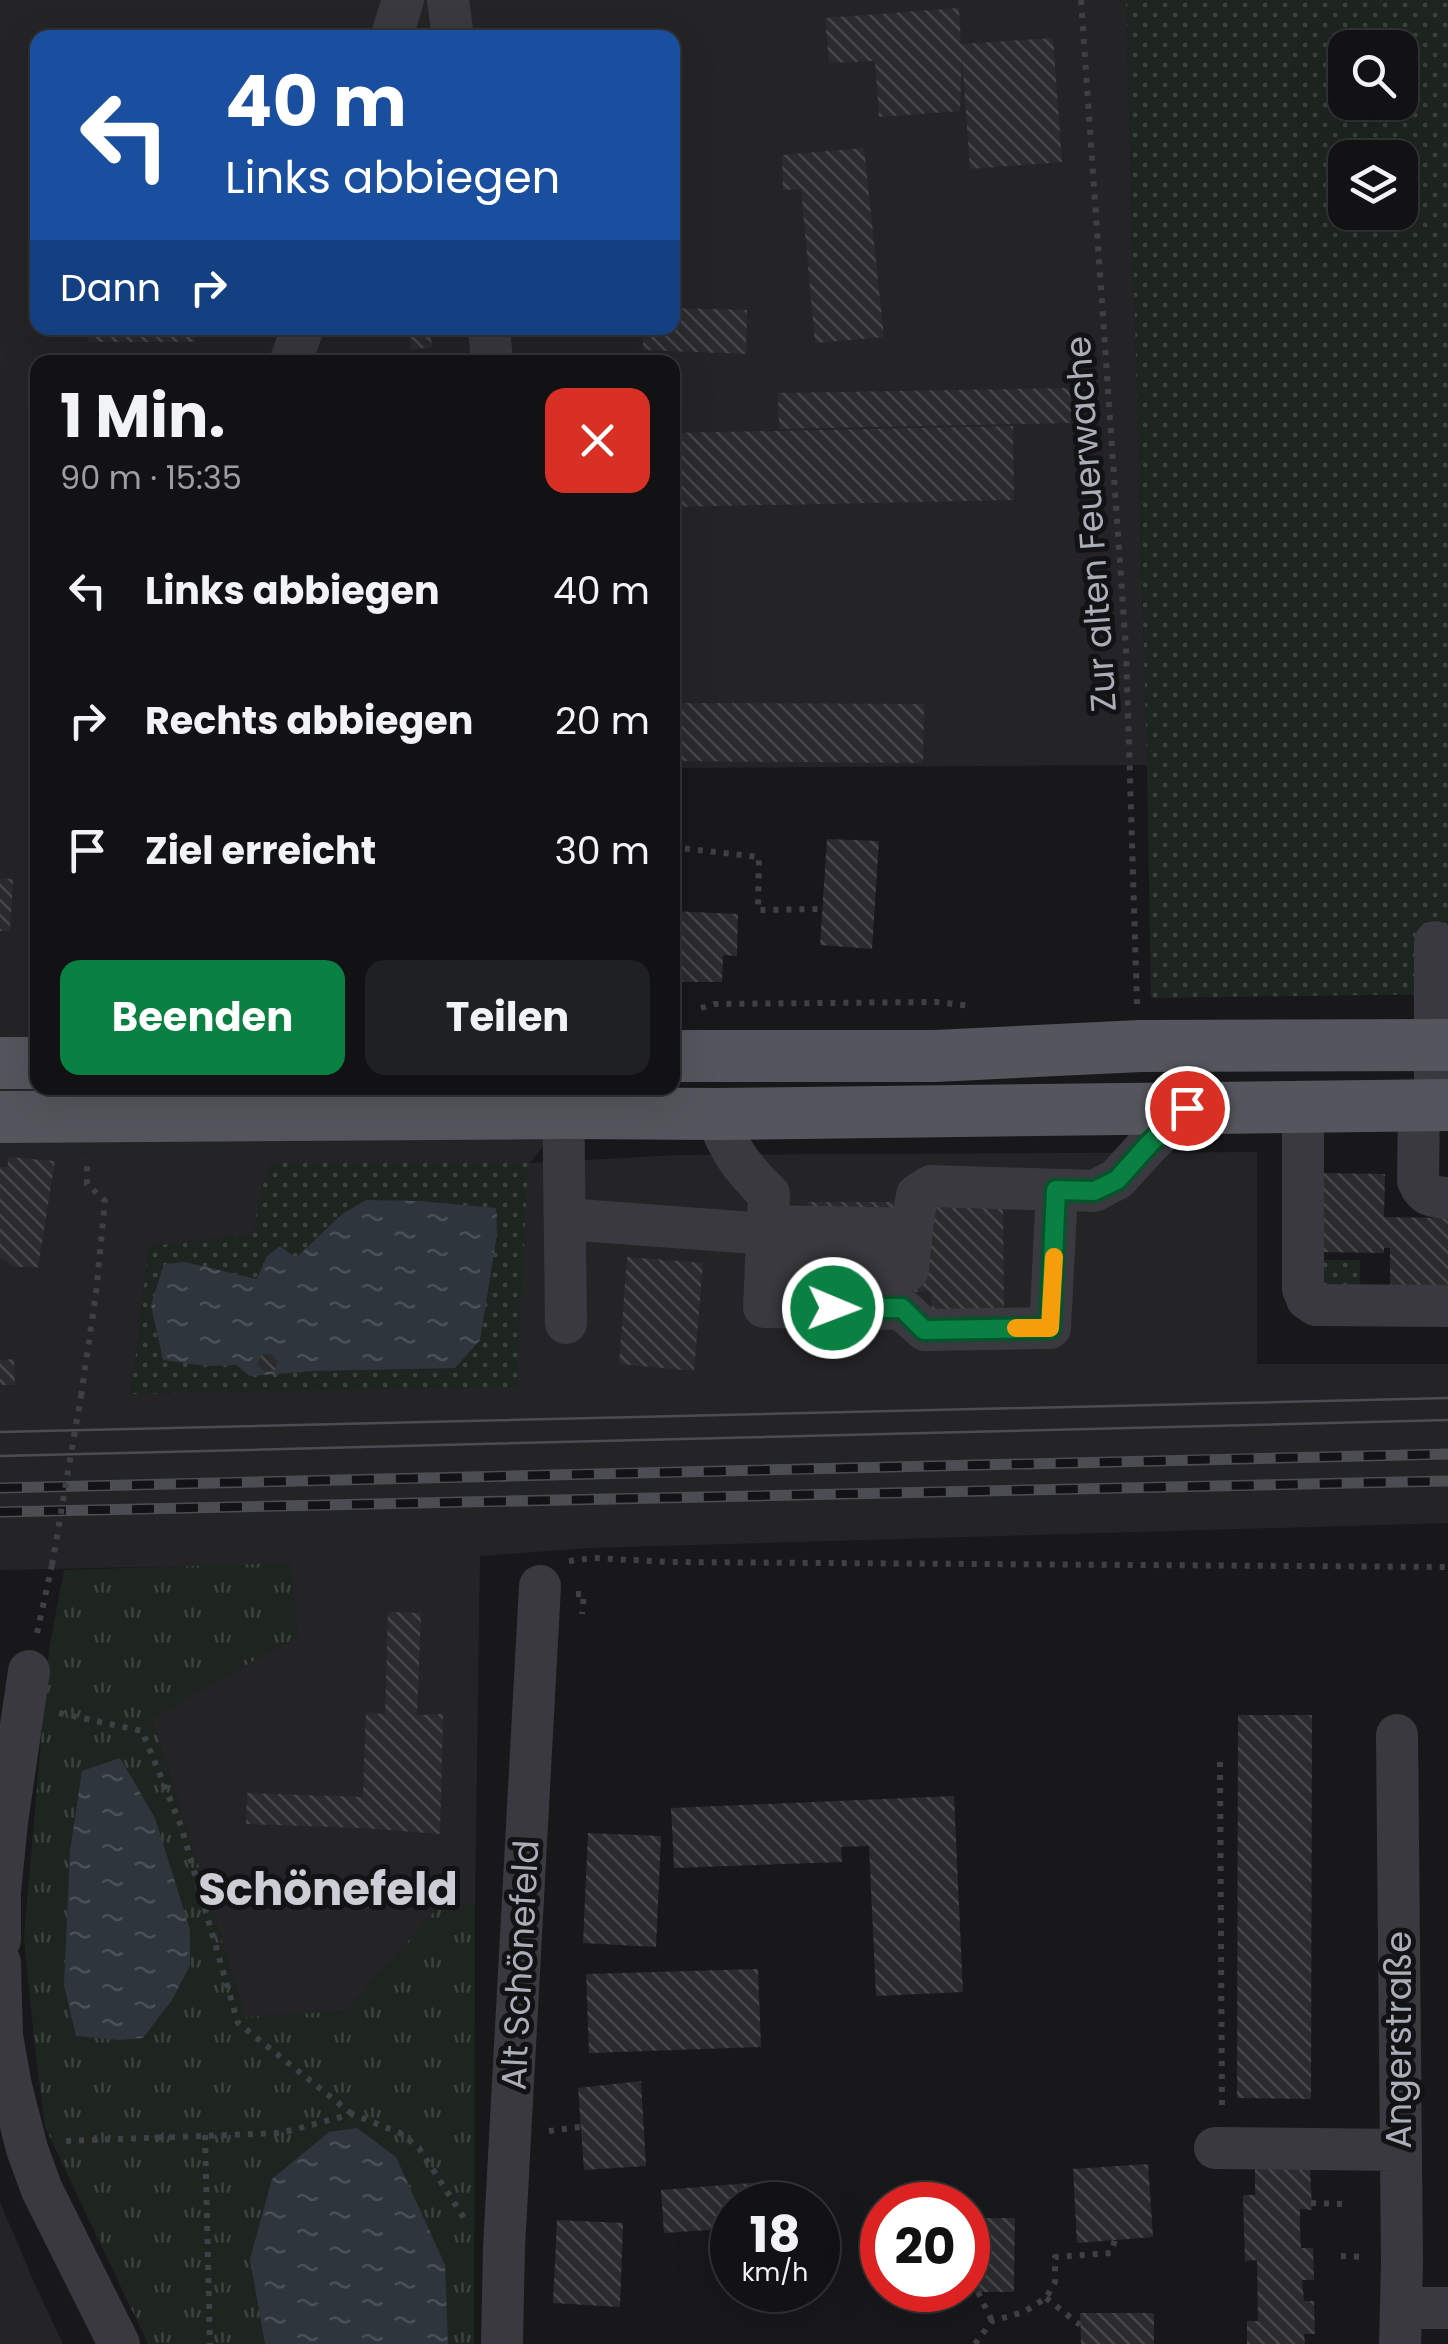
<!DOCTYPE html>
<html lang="de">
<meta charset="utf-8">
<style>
:root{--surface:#121214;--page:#1f2022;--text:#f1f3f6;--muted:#9c9ea0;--line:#313234;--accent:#0b8043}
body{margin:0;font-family:Poppins,sans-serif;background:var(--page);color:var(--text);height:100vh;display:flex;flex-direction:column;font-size:38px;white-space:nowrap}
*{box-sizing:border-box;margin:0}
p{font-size:32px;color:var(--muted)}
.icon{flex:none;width:55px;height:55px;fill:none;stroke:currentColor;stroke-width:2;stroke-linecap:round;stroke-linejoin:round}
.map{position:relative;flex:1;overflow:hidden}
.side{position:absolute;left:30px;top:355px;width:650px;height:740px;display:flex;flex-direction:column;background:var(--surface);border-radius:20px;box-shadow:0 10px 40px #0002,0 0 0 2px var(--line)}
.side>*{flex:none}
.hud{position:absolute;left:30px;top:30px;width:650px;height:305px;border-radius:20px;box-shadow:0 10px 40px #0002,0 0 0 2px var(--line);background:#1a4fa0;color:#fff;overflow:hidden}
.controls{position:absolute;left:1328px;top:30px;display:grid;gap:20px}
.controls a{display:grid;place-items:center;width:90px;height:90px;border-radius:20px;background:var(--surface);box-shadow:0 10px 40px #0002,0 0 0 2px var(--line);font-size:50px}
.speed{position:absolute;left:710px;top:2182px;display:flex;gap:20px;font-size:50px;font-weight:700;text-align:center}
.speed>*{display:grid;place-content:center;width:130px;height:130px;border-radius:50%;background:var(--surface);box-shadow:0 10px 40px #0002,0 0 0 2px var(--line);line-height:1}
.speed small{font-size:25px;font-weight:400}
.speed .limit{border:15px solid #d22;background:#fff;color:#111}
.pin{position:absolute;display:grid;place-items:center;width:85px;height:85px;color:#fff;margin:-42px;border:5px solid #fff;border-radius:50%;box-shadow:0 2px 10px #0007}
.me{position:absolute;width:110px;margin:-55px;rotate:91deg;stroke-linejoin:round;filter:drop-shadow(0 0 8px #0008)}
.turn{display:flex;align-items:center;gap:35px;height:210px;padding:0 30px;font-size:45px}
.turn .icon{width:130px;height:130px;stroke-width:2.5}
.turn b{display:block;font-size:70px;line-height:85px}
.then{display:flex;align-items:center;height:95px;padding:0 30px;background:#0003;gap:20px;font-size:38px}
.round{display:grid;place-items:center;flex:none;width:105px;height:105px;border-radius:20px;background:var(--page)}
.headline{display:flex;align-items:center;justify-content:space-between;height:170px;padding:0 30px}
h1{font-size:60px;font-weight:700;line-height:75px}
.primary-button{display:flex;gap:20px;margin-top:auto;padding:20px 30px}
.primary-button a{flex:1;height:115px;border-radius:20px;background:var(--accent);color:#fff;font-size:40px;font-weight:700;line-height:115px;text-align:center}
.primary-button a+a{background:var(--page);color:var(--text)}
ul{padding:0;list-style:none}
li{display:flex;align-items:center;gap:30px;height:130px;padding:0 30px}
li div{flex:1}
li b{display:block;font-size:38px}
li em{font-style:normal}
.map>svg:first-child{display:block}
.built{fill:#242427;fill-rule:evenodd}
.grass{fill:url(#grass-dots);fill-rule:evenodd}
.park{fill:url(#park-tufts)}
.water{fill:url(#water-ripples)}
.building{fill:url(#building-back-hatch)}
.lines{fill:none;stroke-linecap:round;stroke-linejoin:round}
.path{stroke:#3f4046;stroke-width:6;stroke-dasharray:5 8;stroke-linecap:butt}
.minor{stroke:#39393f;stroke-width:42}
.major{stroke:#55565d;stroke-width:52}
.tram{stroke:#4c4d53;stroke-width:2.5}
.rail-casing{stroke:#4c4d53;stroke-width:11}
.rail{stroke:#131315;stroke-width:8;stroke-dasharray:22;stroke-linecap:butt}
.path-bridge{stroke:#3f4046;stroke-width:6;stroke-dasharray:5 8;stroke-linecap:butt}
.route-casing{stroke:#07532c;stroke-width:25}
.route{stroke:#0b8043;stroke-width:18}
.slow{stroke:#f59e0b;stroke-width:18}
.labels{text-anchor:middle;stroke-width:10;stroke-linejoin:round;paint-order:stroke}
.street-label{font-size:35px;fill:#abaeb9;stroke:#131315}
.district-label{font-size:45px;font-weight:bold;fill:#cccdd5;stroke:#131315}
</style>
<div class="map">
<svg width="1448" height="2344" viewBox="0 0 1448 2344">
<defs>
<pattern id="grass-dots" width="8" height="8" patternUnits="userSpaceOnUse" patternTransform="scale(2.5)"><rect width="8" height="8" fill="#1e2520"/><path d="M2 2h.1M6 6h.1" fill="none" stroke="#3c423e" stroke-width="1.8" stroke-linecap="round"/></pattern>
<pattern id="park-tufts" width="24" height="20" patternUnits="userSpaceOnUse" patternTransform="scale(2.5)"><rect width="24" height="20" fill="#1e2520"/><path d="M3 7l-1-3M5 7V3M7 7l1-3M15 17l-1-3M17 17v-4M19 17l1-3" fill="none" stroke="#3c423e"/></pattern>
<pattern id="water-ripples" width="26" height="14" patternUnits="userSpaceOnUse" patternTransform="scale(2.5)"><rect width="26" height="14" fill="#2f353d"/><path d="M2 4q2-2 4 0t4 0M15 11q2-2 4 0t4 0" fill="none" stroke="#4a5057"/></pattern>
<pattern id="building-back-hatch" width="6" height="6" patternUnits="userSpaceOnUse" patternTransform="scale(2.5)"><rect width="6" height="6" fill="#2b2b2e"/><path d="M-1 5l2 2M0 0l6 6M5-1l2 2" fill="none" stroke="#47474a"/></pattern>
</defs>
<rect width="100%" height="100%" fill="#18181a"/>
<!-- built -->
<path class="built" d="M 0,0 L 1126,0 L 1147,765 L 673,768 L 672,362 L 38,362 L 38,1088 L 583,1088 L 583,1094 L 530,1163 L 678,1155 L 1257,1152 L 1257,1364 L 1448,1364 L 1448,1523 L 588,1548 L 480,1556 L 475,1905 L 441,1904 L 346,2011 L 246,2017 L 152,1718 L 298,1636 L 289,1564 L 0,1570 ZM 38,38 L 672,38 L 672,328 L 38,328 ZM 253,1235 L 131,1394 L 149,1246 Z
M 0,2202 L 33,2280 L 63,2344 L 0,2344 Z"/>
<!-- grass -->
<path class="grass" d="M 1126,0 L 1448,0 L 1448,994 L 1151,998 L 1147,765 ZM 1345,48 L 1400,48 L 1400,102 L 1345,102 ZM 1345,158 L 1400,158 L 1400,212 L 1345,212 Z
M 268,1163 L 528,1163 L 517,1387 L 131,1394 L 149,1246 L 252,1235 Z
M 1319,1260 L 1360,1260 L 1360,1285 L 1325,1291 Z"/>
<!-- park -->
<path class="park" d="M 289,1563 L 298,1636 L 152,1718 L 246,2017 L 346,2011 L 441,1904 L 475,1905 L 474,2344 L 148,2344 L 45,2127 L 35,2047 L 24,1937 L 49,1650 L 64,1570 Z"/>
<!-- water -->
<path class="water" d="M 366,1200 L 419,1201 L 496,1208 L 497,1234 L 480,1340 L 455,1368 L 314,1371 L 250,1376 L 236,1365 L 206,1366 L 163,1360 L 151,1305 L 164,1264 L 185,1262 L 257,1279 L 267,1256 L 280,1246 L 296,1258 L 342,1214 Z
M 120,1758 L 155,1818 L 190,1930 L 190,1965 L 172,2000 L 143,2038 L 119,2040 L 76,2036 L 64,1985 L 70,1851 L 82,1771 Z
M 357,2128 L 396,2157 L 445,2265 L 448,2344 L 265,2344 L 250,2259 L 272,2179 L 329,2132 Z"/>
<!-- building -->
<path class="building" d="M 959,8 L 961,44 L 1053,38 L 1062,162 L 970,169 L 962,57 L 960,111 L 879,117 L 875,61 L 829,63 L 825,18 Z
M 864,148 L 884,337 L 815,343 L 801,189 L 783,190 L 782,155 Z
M 672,308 L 747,310 L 746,354 L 643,350 L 643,328 L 672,328 Z
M 88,328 L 195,328 L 195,342 L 88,342 Z
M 409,328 L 430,328 L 432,347 L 411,350 Z
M 1071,388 L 1071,423 L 779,429 L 778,393 Z
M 1013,426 L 1014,500 L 672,507 L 672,433 Z
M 672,703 L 924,704 L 923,763 L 672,761 Z
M 827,839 L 879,841 L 872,949 L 820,945 Z
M 0,878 L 13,879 L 10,931 L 0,931 Z
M 672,911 L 738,914 L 737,956 L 723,955 L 722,982 L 672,982 Z
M 9,1157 L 55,1161 L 38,1267 L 14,1267 L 0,1258 L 0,1167 L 7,1167 Z
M 1322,1173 L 1385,1174 L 1384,1217 L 1448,1218 L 1448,1291 L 1390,1290 L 1390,1248 L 1384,1248 L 1384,1253 L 1321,1252 Z
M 808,1202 L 1003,1202 L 1004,1309 L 932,1310 L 931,1292 L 807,1291 Z
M 627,1257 L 703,1263 L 694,1371 L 619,1364 Z
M 262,1354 L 271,1354 L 278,1362 L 274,1371 L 264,1372 L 257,1364 Z
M 14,1359 L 15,1385 L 0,1385 L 0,1360 Z
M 388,1612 L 421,1613 L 417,1715 L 443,1714 L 440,1834 L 362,1828 L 246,1824 L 247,1793 L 363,1797 L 366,1713 L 385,1714 Z
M 1238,1715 L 1312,1715 L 1311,2099 L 1237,2098 Z
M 954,1796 L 963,1992 L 876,1996 L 869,1846 L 841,1847 L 842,1862 L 674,1868 L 671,1808 Z
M 588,1833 L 661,1836 L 656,1947 L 583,1943 Z
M 758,1969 L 761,2047 L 589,2053 L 586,1974 Z
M 641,2081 L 646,2166 L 584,2170 L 578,2088 Z
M 1148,2164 L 1153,2237 L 1077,2243 L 1073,2169 Z
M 1255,2165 L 1310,2165 L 1312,2210 L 1300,2209 L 1300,2228 L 1301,2248 L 1313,2248 L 1314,2280 L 1302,2280 L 1304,2301 L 1314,2301 L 1315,2334 L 1304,2334 L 1305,2344 L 1247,2344 L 1247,2321 L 1258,2321 L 1257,2260 L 1245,2261 L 1243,2195 L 1255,2195 Z
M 763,2182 L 762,2205 L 732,2205 L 732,2239 L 723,2239 L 723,2229 L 664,2233 L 661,2190 Z
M 968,2218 L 1015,2218 L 1014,2292 L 968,2292 Z
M 557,2220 L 623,2223 L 620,2307 L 553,2303 Z
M 1080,2313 L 1154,2313 L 1154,2344 L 1081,2344 Z"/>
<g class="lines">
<!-- path -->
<path class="path" d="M 1081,0 L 1126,649 L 1137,1004
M 672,847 L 759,857 L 758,910 L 823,909
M 701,1008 L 714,1004 L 936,1002 L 972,1006
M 81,1396 L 96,1293 L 105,1201 L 87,1184 L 87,1158
M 569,1561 L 594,1558 L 671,1562 L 1448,1567
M 576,1594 L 584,1594 L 582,1614
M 37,1633 L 52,1565
M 59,1713 L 142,1731 L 181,1826 L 238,2023 L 352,2114
M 1220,1762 L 1222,2112
M 549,2131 L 580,2127
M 205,2135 L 210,2344
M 66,2141 L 281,2133 L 352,2114 L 400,2133 L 419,2148 L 464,2218
M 1311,2203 L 1342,2204
M 1341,2256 L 1365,2257
M 978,2292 L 992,2321
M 1046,2298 L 1080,2325
M 975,2344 L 992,2321 L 1024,2312 L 1046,2298 L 1055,2282 L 1055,2257 L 1111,2253 L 1115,2240"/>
<!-- minor -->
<path class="minor" d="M 448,0 L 453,38
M 391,38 L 403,0
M 489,328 L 492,362
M 290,362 L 303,328
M 563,1088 L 566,1323
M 1419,1105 L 1418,1181 C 1424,1196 1432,1197 1448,1198
M 1435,1105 L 1435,942
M 1303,1107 L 1303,1289 L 1307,1299 L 1316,1305 L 1448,1306
M 716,1114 C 728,1149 742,1168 769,1194 L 764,1307 L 902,1309 L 925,1330 L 1050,1328 L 1057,1190
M 565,1219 L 767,1234
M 767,1226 L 912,1229 L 917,1195 L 931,1186 L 1094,1191 L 1117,1179 L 1149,1144 L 1187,1108
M 766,1264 L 908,1270 L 912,1229
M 1397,1735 L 1402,2263 L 1400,2344
M 0,1940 L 0,1892 L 7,1822 L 29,1671
M 0,1962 L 2,2036 L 11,2086 L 27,2149 L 42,2190 L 119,2344
M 1215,2148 L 1400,2150
M 1402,2308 L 1448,2308
M 502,2344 L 504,2248 L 540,1586"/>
<!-- major -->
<path class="major" d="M 672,1056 L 935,1056 L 1140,1046 L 1448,1045
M 0,1063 L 38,1063
M 0,1117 L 564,1113 L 716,1114 L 1448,1105"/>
<!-- tram -->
<path class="tram" d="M 0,1432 L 1448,1398
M 0,1456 L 1448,1420"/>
<defs>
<path id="rail" d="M 0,1488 L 1448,1454
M 0,1512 L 1448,1481"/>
</defs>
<!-- rail casing -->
<use href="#rail" class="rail-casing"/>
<!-- rail -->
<use href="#rail" class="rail"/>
<!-- path-bridge -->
<path class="path-bridge" d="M 52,1565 L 81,1396"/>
</g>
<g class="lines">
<defs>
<path id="route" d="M 833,1308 L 902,1308 L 924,1330 L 1050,1328 L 1056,1190 L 1094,1191 L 1117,1180 L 1149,1144 L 1187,1108"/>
</defs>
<!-- route casing -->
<use href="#route" class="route-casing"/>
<!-- route -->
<use href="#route" class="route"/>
<!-- slow -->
<path class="slow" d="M 1016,1328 L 1050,1328 L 1054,1257"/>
</g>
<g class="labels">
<!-- street labels -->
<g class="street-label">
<text transform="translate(1091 524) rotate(-94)" y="12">Zur alten Feuerwache</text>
<text transform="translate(520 1965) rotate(-87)" y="12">Alt Schönefeld</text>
<text transform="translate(1399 2040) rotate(-90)" y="12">Angerstraße</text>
</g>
<!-- district labels -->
<g class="district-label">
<text x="328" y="1905">Schönefeld</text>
</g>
</g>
</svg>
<div class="controls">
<a><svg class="icon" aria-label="search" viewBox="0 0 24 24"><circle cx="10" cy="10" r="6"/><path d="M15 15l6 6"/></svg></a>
<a><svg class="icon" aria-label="layers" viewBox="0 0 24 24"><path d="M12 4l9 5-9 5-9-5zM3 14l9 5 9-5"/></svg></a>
</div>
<div class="speed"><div>18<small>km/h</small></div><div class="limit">20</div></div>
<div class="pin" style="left:1187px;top:1108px;background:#d93025"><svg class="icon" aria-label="arrive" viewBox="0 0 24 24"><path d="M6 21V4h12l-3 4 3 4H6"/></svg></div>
<svg class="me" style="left:833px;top:1308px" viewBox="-20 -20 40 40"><circle r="17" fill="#0b8043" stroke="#fff" stroke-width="3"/><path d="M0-11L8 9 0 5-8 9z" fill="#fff"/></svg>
<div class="hud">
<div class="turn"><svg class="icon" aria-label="left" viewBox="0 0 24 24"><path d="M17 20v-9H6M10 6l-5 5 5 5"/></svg><div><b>40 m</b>Links abbiegen</div></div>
<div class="then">Dann<svg class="icon" aria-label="right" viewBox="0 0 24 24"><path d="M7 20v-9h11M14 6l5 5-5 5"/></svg></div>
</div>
<section class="side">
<div class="headline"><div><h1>1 Min.</h1><p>90 m · 15:35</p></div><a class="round" style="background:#d93025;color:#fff"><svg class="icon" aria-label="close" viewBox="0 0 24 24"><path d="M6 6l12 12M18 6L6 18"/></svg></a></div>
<ul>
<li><svg class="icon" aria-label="left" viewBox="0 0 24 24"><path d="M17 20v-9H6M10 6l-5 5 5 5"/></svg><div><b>Links abbiegen</b></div><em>40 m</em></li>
<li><svg class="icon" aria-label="right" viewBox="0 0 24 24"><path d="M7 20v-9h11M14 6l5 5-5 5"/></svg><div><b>Rechts abbiegen</b></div><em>20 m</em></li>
<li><svg class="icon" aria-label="arrive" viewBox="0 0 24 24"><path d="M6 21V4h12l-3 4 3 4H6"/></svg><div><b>Ziel erreicht</b></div><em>30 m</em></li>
</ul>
<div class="primary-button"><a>Beenden</a><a>Teilen</a></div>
</section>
</div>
